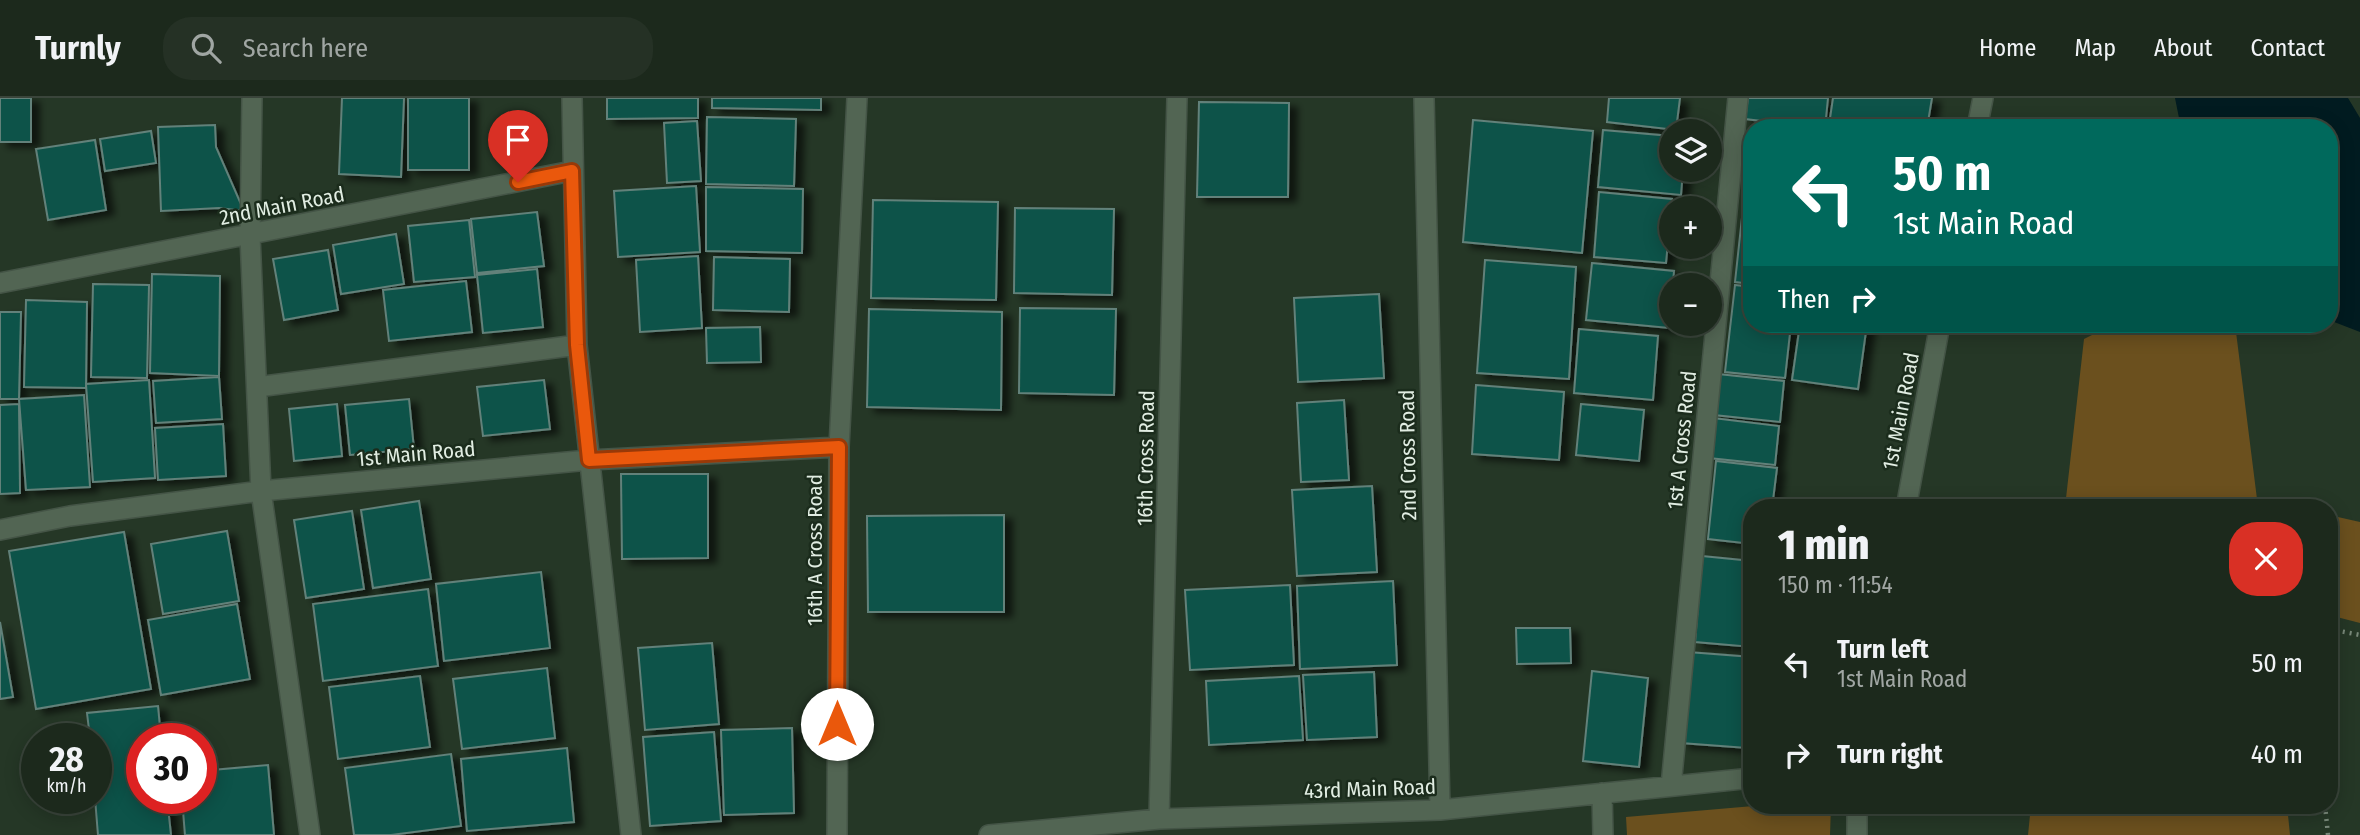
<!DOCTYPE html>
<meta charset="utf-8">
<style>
:root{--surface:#1c291c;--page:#253125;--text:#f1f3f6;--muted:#a0a6a3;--line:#3a453b}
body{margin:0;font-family:"Fira Sans Condensed",sans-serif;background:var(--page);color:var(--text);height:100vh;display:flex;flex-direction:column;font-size:26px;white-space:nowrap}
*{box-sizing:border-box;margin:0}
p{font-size:23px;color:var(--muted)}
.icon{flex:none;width:38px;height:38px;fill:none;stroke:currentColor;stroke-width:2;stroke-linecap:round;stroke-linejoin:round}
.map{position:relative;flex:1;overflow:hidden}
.details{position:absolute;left:1743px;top:401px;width:595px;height:315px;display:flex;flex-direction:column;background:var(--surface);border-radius:28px;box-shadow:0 4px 18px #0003,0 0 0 2px var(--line)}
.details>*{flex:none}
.top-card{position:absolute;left:1743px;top:21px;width:595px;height:214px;border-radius:28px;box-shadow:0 4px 18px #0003,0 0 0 2px var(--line);background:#00695c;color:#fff;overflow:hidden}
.controls{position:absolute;left:1659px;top:21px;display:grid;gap:14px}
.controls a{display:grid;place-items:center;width:63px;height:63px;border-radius:50%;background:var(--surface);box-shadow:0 4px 18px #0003,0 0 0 2px var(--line);font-size:35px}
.speed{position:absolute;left:21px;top:625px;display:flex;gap:14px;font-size:35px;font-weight:700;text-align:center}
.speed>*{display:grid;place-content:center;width:91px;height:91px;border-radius:50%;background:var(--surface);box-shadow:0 4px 18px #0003,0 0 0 2px var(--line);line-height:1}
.speed small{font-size:18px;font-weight:400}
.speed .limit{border:10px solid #d22;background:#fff;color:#111}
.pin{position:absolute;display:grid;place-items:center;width:60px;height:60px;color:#fff;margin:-72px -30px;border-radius:50% 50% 50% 0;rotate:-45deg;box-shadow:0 0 7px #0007}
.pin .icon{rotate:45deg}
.me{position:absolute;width:77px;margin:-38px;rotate:0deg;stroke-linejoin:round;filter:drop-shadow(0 0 5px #0008)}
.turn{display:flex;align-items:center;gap:24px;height:147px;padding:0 35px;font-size:32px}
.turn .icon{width:91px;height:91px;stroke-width:2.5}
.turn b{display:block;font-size:49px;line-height:60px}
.then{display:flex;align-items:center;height:66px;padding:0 35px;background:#0003;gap:14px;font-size:26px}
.round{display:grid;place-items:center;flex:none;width:74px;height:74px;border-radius:28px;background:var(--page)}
.head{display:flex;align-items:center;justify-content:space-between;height:119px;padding:0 35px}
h1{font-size:42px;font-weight:800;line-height:52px}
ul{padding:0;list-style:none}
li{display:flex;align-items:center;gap:21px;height:91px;padding:0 35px}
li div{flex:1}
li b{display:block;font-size:26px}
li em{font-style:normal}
header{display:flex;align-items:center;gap:42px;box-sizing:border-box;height:98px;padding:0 35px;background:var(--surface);border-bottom:2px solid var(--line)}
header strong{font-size:33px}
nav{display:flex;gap:38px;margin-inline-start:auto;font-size:24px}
.search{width:490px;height:63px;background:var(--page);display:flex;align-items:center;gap:18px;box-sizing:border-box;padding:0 24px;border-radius:28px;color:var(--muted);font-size:26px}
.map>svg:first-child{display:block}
.green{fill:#6b501e}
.water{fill:#011b20}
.building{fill:#0c5348;stroke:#62817a;stroke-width:2;filter:url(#shadow)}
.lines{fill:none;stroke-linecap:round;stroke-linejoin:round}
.minor-casing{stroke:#445446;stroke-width:22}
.tertiary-casing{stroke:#445446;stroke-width:22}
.path{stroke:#788879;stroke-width:4.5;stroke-dasharray:2 5;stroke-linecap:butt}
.minor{stroke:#526553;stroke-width:19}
.tertiary{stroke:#526553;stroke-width:19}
.route-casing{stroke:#983908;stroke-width:18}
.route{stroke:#ea580c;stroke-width:12}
.labels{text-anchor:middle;stroke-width:5;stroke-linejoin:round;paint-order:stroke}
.street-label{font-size:21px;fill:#e1ede2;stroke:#1b2c1c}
</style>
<header>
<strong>Turnly</strong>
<div class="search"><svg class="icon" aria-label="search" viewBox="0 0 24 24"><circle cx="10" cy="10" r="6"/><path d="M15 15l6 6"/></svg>Search here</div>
<nav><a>Home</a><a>Map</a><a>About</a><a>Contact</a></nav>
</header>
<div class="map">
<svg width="2360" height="737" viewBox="0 0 2360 737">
<defs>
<filter id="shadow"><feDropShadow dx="8" dy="4.5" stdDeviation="3.5" flood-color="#0009"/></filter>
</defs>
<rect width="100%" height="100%" fill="#253726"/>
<!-- green -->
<path class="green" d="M 2114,226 L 2235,226 L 2258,409 L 2065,409 L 2084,241 Z
M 2329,417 L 2360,424 L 2360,525 L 2329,517 Z
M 1765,707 L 1831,707 L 1830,737 L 1627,737 L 1626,719 Z
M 2031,707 L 2287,707 L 2290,737 L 2028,737 Z"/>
<!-- water -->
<path class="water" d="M 2175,0 L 2348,0 L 2360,20 L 2360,234 L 2329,222 L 2329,30 L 2181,30 Z"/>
<!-- building -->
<path class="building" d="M 0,0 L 31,0 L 31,44 L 0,44 Z
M 342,0 L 404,0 L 401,79 L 339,76 Z
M 408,0 L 469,0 L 469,72 L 408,72 Z
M 607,0 L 698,0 L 698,20 L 607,21 Z
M 712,0 L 821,0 L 821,12 L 712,10 Z
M 1609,0 L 1680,0 L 1676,32 L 1607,24 Z
M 1748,0 L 1828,0 L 1825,30 L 1745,21 Z
M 1833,0 L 1932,0 L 1927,30 L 1829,27 Z
M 1199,4 L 1289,5 L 1288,99 L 1197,99 Z
M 707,19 L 796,21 L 794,88 L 706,86 Z
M 1473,22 L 1593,33 L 1582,155 L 1463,144 Z
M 697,23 L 701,83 L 667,85 L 664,25 Z
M 215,27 L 216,49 L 244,113 L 219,110 L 161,113 L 158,29 Z
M 1603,32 L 1671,38 L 1671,72 L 1683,72 L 1681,97 L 1598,89 Z
M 151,33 L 156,65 L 105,73 L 100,41 Z
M 95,42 L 106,112 L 48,122 L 36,51 Z
M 696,88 L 700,154 L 618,159 L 614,93 Z
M 706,89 L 803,91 L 802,155 L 706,153 Z
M 1599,94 L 1672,101 L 1666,165 L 1594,159 Z
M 1744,101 L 1752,101 L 1752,186 L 1735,184 Z
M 873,102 L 998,104 L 996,202 L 871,200 Z
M 1015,110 L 1114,111 L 1112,197 L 1014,195 Z
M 537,114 L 544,168 L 477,175 L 471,121 Z
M 469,122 L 475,179 L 414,184 L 408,128 Z
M 396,136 L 404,186 L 341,196 L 333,147 Z
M 328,152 L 338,212 L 284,222 L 273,161 Z
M 698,158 L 702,230 L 640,234 L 636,162 Z
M 714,159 L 790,161 L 789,214 L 713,212 Z
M 1485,162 L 1576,169 L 1569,281 L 1477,275 Z
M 1592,165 L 1674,173 L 1669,230 L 1586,222 Z
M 537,171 L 543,229 L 483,235 L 477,177 Z
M 152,176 L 220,178 L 219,278 L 150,275 Z
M 466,183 L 472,234 L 389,243 L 383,192 Z
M 93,186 L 149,187 L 147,280 L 91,279 Z
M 1735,187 L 1752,189 L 1752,226 L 1791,226 L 1785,280 L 1725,274 Z
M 1379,196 L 1384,280 L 1298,284 L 1294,200 Z
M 26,202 L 87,204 L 86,290 L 24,289 Z
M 1020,210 L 1116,211 L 1114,297 L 1019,295 Z
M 869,211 L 1002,214 L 1001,312 L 867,309 Z
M 0,214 L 21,214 L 19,301 L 0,301 Z
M 1800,226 L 1867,226 L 1858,291 L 1792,282 Z
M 760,229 L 761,264 L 707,265 L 706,230 Z
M 1579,231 L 1658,238 L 1653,302 L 1574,295 Z
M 1718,276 L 1784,283 L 1780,324 L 1714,317 Z
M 219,279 L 222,321 L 156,325 L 153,283 Z
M 149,282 L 155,380 L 93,384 L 86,286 Z
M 544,282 L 550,331 L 483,338 L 477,289 Z
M 1476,287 L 1564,294 L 1559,362 L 1472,356 Z
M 84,297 L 90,389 L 26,392 L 19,301 Z
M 409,301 L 414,351 L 350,357 L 345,307 Z
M 1344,302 L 1349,382 L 1301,384 L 1297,305 Z
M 19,306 L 20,395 L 0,396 L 0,307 Z
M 337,306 L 342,358 L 294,363 L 289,311 Z
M 1581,306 L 1644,312 L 1639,363 L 1576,357 Z
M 1713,320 L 1779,328 L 1775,367 L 1709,360 Z
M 223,326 L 226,378 L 158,382 L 155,330 Z
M 1716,363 L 1777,370 L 1772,410 L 1752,410 L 1752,446 L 1708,441 Z
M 621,376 L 708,376 L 708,460 L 622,461 Z
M 1372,388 L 1377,474 L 1297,478 L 1292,392 Z
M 419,403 L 431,481 L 373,490 L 361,412 Z
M 352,413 L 364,491 L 306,500 L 294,422 Z
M 1004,417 L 1004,514 L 868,514 L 867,418 Z
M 227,433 L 239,503 L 163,516 L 151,446 Z
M 124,434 L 151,591 L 36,611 L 9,453 Z
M 1702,458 L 1752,463 L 1752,549 L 1695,544 Z
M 541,474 L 550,550 L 444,563 L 436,486 Z
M 1393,483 L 1397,567 L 1300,571 L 1297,488 Z
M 1290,487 L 1294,567 L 1190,572 L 1185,492 Z
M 428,491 L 438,568 L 323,583 L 313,506 Z
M 237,506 L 250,581 L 161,597 L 148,522 Z
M 0,524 L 13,599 L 0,601 Z
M 1516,530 L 1570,530 L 1571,565 L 1517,566 Z
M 712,545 L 719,626 L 645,632 L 638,550 Z
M 1688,554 L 1752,559 L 1747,650 L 1681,645 Z
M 547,570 L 555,640 L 462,651 L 453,581 Z
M 1592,573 L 1648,580 L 1639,669 L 1583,663 Z
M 1374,574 L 1377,639 L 1307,642 L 1303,577 Z
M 420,578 L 430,649 L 338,661 L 329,589 Z
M 1299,578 L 1303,642 L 1209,647 L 1206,583 Z
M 158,608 L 161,640 L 142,640 L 142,700 L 167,700 L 171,737 L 98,737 L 95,700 L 96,640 L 90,640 L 87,615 Z
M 792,630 L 794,715 L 724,717 L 721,632 Z
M 714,634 L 721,723 L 650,728 L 643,639 Z
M 567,650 L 574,724 L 467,733 L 461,661 Z
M 451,656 L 461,728 L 391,737 L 354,737 L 345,670 Z
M 268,667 L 274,737 L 185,737 L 182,700 L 201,700 L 201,673 Z"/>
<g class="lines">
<defs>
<path id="minor" d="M 252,0 L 250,138 L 261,393 L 310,737
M 572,0 L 577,247 L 631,737
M 1424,0 L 1440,712
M 0,185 L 572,73
M 257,289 L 577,247
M 0,432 L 70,418 L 261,393 L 589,362 L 839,349
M 1671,688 L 1738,0
M 1602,695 L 1603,737
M 1159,721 L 1177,0
M 837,737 L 839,349 L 857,0
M 989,737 L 1159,721 L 1440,712 L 1752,680"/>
<path id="tertiary" d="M 1977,30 L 1983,0
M 1906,410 L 1940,226
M 1857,737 L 1857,707"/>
</defs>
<!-- minor casing -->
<use href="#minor" class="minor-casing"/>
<!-- tertiary casing -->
<use href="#tertiary" class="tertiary-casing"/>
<!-- path -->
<path class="path" d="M 2329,531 L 2360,537
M 2329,658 L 2329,668
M 2325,707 L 2328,737"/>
<!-- minor -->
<use href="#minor" class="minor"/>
<!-- tertiary -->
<use href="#tertiary" class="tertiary"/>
</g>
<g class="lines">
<defs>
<path id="route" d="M 518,84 L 572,73 L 577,247 L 589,362 L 839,349 L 837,626"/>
</defs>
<!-- route casing -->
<use href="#route" class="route-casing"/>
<!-- route -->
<use href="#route" class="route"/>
</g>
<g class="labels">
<!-- street labels -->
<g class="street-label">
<text transform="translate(282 108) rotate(-11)" y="7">2nd Main Road</text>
<text transform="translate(1901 313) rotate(-79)" y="7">1st Main Road</text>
<text transform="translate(1682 342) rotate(-84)" y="7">1st A Cross Road</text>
<text transform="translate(416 356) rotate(-5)" y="7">1st Main Road</text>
<text transform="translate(1408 357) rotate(-91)" y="7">2nd Cross Road</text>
<text transform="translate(1146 360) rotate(-89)" y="7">16th Cross Road</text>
<text transform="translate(815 452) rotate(-90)" y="7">16th A Cross Road</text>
<text transform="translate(1370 691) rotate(-2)" y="7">43rd Main Road</text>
</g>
</g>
</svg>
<div class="controls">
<a><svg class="icon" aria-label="layers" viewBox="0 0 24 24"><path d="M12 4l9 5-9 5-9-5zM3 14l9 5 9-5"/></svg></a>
<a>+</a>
<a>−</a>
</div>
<div class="speed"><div>28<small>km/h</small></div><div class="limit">30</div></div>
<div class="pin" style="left:518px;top:84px;background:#d93025"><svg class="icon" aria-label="arrive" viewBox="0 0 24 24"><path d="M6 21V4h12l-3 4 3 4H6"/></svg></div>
<svg class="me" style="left:837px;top:626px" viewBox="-20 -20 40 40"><circle r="19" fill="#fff"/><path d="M0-13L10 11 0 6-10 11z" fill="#ea580c"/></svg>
<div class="top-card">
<div class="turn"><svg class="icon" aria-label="left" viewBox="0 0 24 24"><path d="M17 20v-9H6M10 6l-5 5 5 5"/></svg><div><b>50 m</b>1st Main Road</div></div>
<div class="then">Then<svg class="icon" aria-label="right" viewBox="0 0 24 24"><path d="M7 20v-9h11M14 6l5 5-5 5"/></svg></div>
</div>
<section class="details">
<div class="head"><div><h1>1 min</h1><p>150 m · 11:54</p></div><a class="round" style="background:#d93025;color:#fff"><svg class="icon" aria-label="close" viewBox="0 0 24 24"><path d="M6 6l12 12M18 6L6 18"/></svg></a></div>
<ul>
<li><svg class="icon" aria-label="left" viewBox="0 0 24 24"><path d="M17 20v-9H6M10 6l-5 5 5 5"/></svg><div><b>Turn left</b><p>1st Main Road</p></div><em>50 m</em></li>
<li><svg class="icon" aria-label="right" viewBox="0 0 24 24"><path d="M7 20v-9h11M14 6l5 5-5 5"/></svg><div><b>Turn right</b></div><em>40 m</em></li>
</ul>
</section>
</div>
